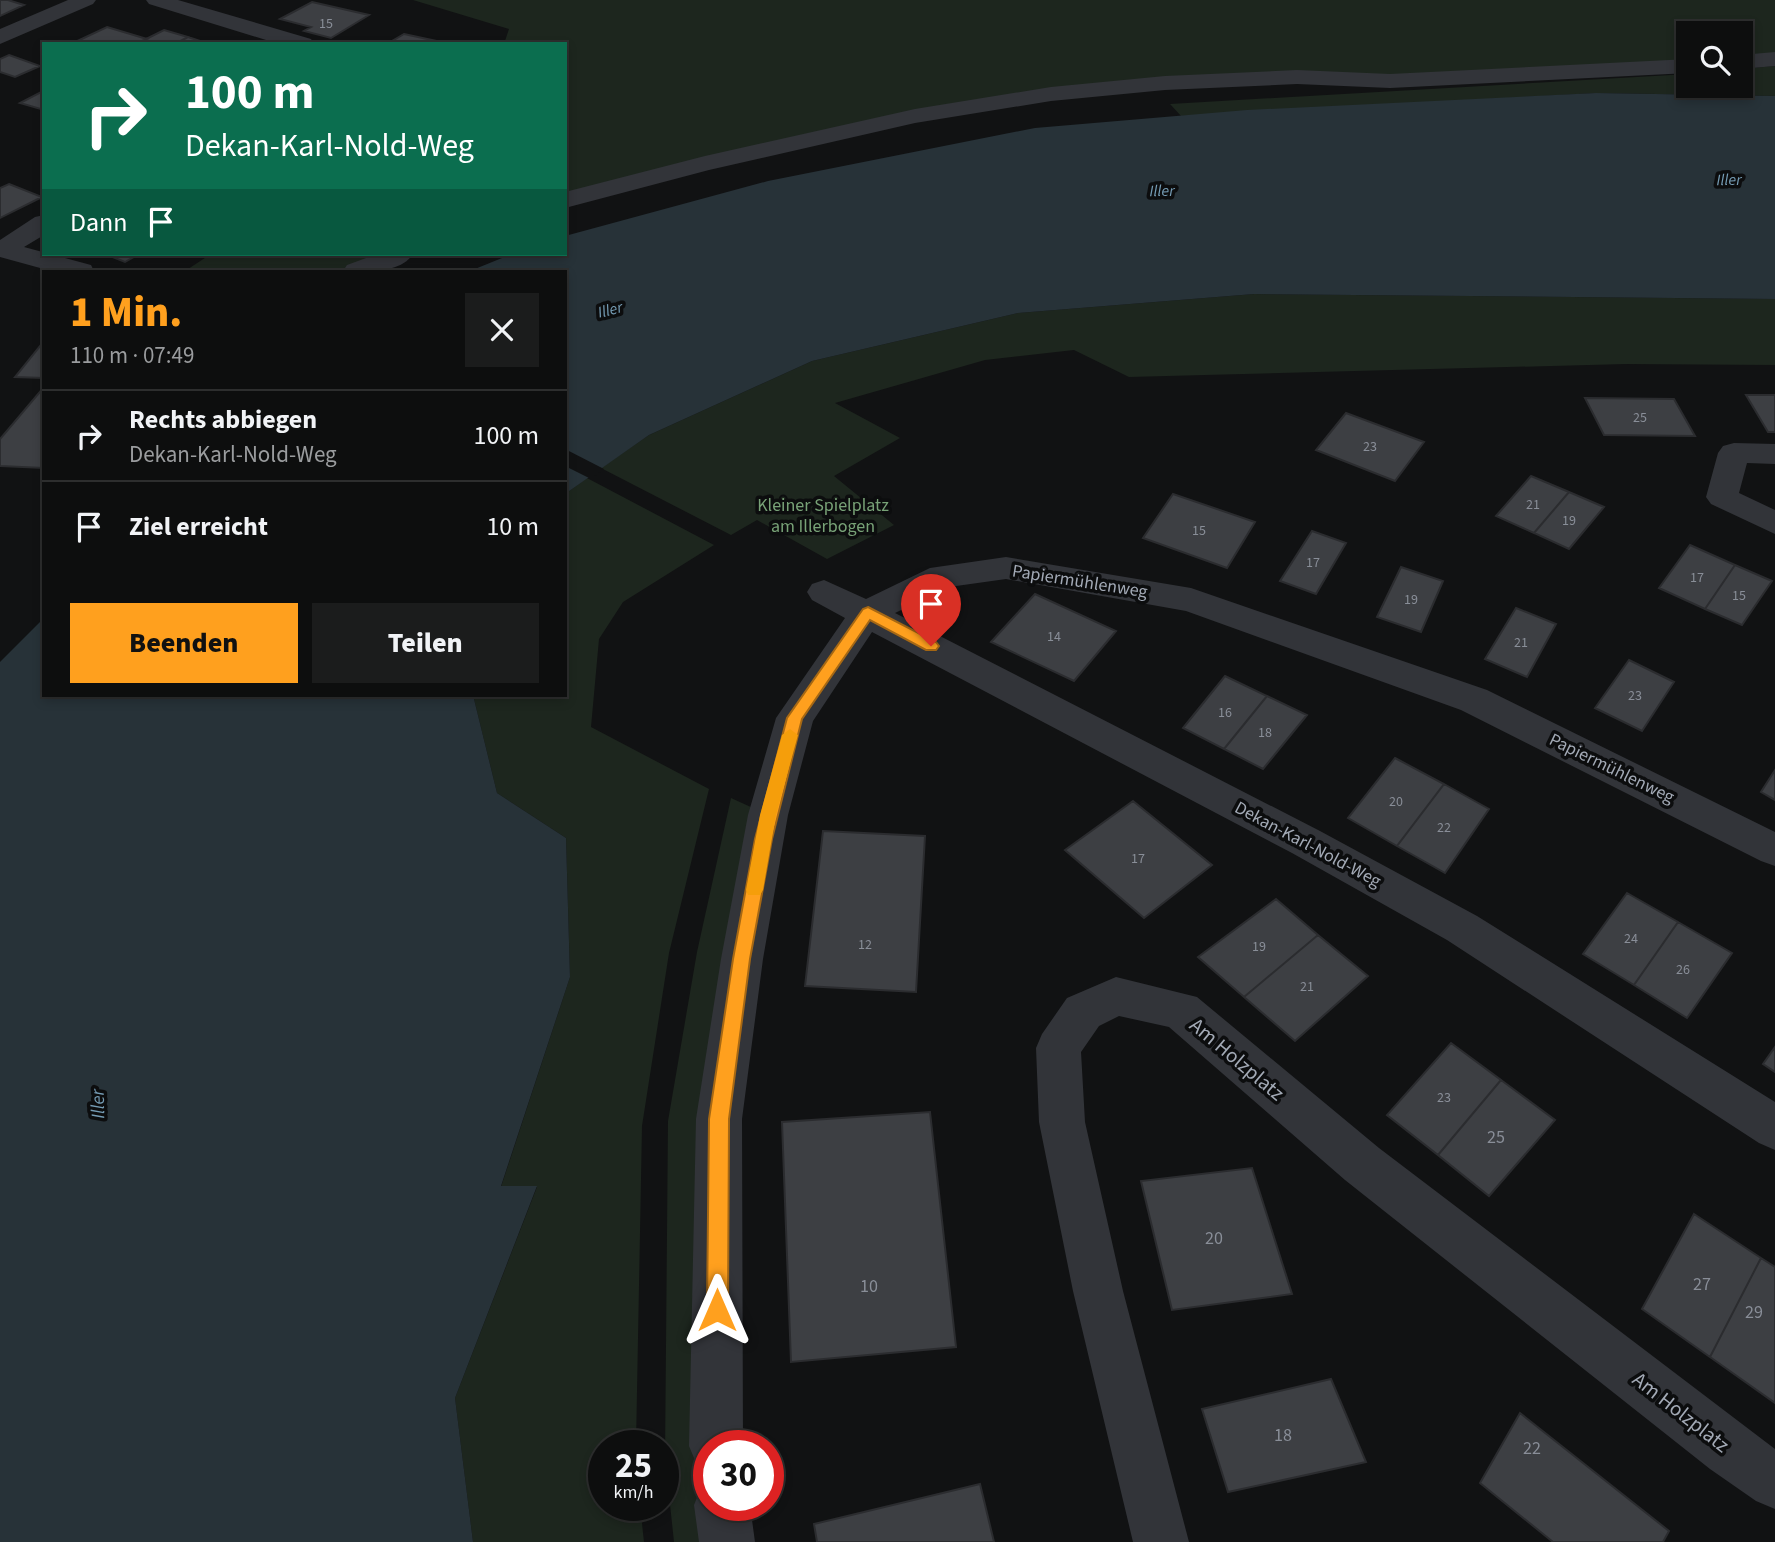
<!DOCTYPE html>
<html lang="de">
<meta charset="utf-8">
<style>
:root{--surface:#0d0e0e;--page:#1b1c1c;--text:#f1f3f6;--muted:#9a9c9e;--line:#2d2e2e;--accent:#ffa01e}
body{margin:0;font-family:"Source Sans 3",sans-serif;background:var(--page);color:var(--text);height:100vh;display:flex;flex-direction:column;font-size:26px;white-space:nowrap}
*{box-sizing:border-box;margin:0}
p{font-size:23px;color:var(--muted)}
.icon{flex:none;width:38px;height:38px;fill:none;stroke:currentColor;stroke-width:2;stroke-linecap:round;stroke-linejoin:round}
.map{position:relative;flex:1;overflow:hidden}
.drawer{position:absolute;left:42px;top:270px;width:525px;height:427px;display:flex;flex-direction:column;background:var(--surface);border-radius:0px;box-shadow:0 4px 10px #0003,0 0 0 2px var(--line)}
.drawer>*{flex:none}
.banner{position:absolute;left:42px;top:42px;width:525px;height:214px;border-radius:0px;box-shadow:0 4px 10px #0003,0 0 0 2px var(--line);background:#0b6e4f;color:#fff;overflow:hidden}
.tools{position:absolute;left:1676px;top:21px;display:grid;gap:14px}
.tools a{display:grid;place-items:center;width:77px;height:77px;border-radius:0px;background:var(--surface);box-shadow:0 4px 10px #0003,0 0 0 2px var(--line);font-size:35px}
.speed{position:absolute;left:588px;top:1430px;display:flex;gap:14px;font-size:35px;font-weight:700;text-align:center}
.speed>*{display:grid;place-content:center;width:91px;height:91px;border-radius:50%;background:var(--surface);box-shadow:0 4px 10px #0003,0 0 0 2px var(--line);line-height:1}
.speed small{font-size:18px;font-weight:400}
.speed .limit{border:10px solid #d22;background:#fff;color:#111}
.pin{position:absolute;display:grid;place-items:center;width:60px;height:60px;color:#fff;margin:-72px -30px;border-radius:50% 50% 50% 0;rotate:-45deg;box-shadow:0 0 7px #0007}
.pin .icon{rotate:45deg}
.me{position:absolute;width:77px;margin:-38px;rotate:0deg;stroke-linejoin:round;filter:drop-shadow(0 0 5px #0008)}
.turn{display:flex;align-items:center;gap:24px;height:147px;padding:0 28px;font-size:32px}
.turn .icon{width:91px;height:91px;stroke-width:2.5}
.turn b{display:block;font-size:49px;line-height:60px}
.then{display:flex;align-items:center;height:66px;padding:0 28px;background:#0003;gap:14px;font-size:26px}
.round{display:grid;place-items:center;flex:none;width:74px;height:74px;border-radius:0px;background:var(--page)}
.headline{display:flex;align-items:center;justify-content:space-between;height:119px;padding:0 28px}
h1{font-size:42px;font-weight:800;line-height:52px;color:var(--accent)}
.cta{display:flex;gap:14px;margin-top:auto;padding:14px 28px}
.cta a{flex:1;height:80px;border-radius:0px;background:var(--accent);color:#111;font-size:28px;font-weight:800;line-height:80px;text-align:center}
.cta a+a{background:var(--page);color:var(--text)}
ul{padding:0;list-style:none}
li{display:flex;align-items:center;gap:21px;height:91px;padding:0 28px;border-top:2px solid var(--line)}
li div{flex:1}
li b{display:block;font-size:26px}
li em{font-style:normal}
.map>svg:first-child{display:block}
.green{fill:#1d261e}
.water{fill:#273238}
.pier{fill:#111213}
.building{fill:#3d3f43;stroke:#2b2c2f;stroke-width:2}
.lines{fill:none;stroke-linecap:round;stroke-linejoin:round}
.minor{fill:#323439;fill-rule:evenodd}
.route{fill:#ffa01e;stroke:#a66814;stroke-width:2}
.slow{fill:#f59e0b}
.labels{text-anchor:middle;stroke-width:7;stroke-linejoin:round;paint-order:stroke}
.number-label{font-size:14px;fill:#898e98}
.far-water-label{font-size:16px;font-style:italic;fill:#759cb4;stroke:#0c0d0e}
.park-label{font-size:18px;fill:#78a277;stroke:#0c0d0e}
.street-label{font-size:18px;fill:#a2a9b5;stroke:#0c0d0e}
.near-number-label{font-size:18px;fill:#898e98}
.water-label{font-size:19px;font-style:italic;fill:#759cb4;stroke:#0c0d0e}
.near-street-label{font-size:21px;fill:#a2a9b5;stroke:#0c0d0e}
</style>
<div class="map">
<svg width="1775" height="1542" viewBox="0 0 1775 1542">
<rect width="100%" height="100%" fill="#111213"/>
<!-- green -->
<path class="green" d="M 413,0 L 1775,0 L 1775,56 L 1741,58 L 1741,33 L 1689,33 L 1689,62 L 1050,91 L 565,194 L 565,44 L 504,44 L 509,29 Z
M 1775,66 L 1775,96 L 1596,93 L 1181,116 L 1170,104 L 1689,74 L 1689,86 L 1741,86 L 1741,69 Z
M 211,254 L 380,254 L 340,271 L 185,271 Z
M 1254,294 L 1775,299 L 1775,365 L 1626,364 L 1129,377 L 1074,350 L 985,360 L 835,403 L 900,438 L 834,476 L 894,525 L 827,559 L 757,520 L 731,535 L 601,468 L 649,435 L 812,361 L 1018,313 Z
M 587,478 L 714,545 L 623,602 L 599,639 L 591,727 L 709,789 L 669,953 L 642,1126 L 636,1445 L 604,1446 L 604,1505 L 640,1505 L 644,1542 L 473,1542 L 455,1398 L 537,1187 L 501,1187 L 570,977 L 566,838 L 497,793 L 473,695 L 565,695 L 565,494 Z
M 731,798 L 753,808 L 703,1455 L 713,1542 L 674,1542 L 665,1457 L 668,1121 L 697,952 Z"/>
<!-- water -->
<path class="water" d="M 1596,93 L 1775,96 L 1775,299 L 1254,294 L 1018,313 L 812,361 L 649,435 L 565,494 L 565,271 L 470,271 L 512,254 L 565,254 L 565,236 L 768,181 L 1035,128 L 1247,110 Z
M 44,618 L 44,695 L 473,695 L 497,793 L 566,838 L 570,977 L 501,1186 L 537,1186 L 455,1398 L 473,1542 L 0,1542 L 0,662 Z"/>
<!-- pier -->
<path class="pier" d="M 565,449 L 604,469 L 591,479 L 565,466 Z"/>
<!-- building -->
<path class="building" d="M 0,0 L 8,0 L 24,5 L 0,16 Z
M 312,2 L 369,15 L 331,38 L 304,31 L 311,27 L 280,19 Z
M 107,27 L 147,39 L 136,44 L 71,44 Z
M 164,30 L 188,37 L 175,44 L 136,44 Z
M 404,34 L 446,43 L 387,44 Z
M 188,37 L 209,44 L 175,44 Z
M 9,55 L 40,66 L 15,77 L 0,72 L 0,59 Z
M 43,91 L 44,110 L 20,103 Z
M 9,184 L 42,197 L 0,218 L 0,188 Z
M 105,254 L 139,254 L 125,262 Z
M 44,341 L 44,378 L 15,377 Z
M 44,387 L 44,468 L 0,466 L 0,439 Z
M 1746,395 L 1775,395 L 1775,432 L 1768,432 Z
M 1585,398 L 1674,399 L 1695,436 L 1604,435 Z
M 1346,413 L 1424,442 L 1395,481 L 1316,450 Z
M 1531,476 L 1569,492 L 1534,533 L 1496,516 Z
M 1569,492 L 1604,507 L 1569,549 L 1534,533 Z
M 1173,494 L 1255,522 L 1227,568 L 1143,538 Z
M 1312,531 L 1346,543 L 1316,594 L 1280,581 Z
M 1690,545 L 1735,565 L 1705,609 L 1659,588 Z
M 1735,565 L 1772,581 L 1742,625 L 1705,609 Z
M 1401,567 L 1443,581 L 1421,632 L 1377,617 Z
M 1035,594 L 1116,631 L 1074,681 L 991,642 Z
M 1516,608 L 1556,624 L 1527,677 L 1485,659 Z
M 1629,660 L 1674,682 L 1642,731 L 1595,708 Z
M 1225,676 L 1267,696 L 1224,749 L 1183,728 Z
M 1267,696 L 1307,715 L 1263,769 L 1224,749 Z
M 1395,758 L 1444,784 L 1397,846 L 1348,818 Z
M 1775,770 L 1775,800 L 1761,792 Z
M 1444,784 L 1489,809 L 1445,873 L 1397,846 Z
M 1133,801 L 1212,865 L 1144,918 L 1065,850 Z
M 823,831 L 925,836 L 916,992 L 805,986 Z
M 1627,893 L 1678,922 L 1634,985 L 1583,954 Z
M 1276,899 L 1318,935 L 1244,997 L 1198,957 Z
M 1678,922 L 1732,953 L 1687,1018 L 1634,985 Z
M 1318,935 L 1368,976 L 1295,1041 L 1244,997 Z
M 1451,1043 L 1501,1080 L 1438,1155 L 1387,1115 Z
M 1775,1047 L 1775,1072 L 1763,1064 Z
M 1501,1080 L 1555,1120 L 1489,1196 L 1438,1155 Z
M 930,1112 L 956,1347 L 791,1362 L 782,1122 Z
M 1252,1168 L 1292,1294 L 1172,1310 L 1141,1181 Z
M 1694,1214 L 1761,1258 L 1710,1357 L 1642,1309 Z
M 1761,1258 L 1775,1267 L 1775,1403 L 1710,1357 Z
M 1331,1379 L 1366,1462 L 1228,1492 L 1202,1409 Z
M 1520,1413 L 1669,1531 L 1663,1542 L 1553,1542 L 1480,1483 Z
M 980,1484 L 994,1542 L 817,1542 L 814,1524 Z"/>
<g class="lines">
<!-- minor -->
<path class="minor" d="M 68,0 L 96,0 L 93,4 L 0,44 L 0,29 Z
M 146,0 L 178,0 L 311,39 L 314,44 L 279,44 L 149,4 Z
M 1775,52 L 1775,66 L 1741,69 L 1741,55 Z
M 1689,59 L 1689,73 L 1390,88 L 1297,84 L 1165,90 L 1051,101 L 915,123 L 709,170 L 565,208 L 565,192 L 705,156 L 915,109 L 1051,87 L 1165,76 L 1297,70 L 1390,74 Z
M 44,215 L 44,235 L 24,247 L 91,265 L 94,271 L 51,271 L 0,257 L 0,240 L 35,217 Z
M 377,254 L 413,254 C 400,274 365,272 343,271 L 347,265 Z
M 1734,443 L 1775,444 L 1775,464 L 1747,463 L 1739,493 L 1775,510 L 1775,534 L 1711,504 L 1706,497 L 1718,453 L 1723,446 Z
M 1006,557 L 1191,588 L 1487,690 L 1775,832 L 1775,866 L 1761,861 L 1461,710 L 1186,611 L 1006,579 L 949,587 L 895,613 L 1320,831 L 1477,916 L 1775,1102 L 1775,1150 L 1759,1143 L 1447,940 L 1292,853 L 872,632 L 813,721 L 788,815 L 763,959 L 742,1119 L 743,1446 L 709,1446 L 709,1470 L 697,1465 L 689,1446 L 696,1119 L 721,959 L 748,815 L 776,718 L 845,618 L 812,600 L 807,592 L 812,584 L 824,580 L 866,599 L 930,568 Z
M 1116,977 L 1197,997 L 1379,1148 L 1775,1449 L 1775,1509 L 1756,1501 L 1710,1469 L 1345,1180 L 1169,1027 L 1119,1016 L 1099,1026 L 1081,1052 L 1085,1122 L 1123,1291 L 1189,1542 L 1133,1542 L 1073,1291 L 1039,1122 L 1036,1048 L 1042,1034 L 1067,998 Z
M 709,1483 L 709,1505 L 750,1505 L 755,1542 L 699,1542 L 694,1505 L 702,1485 Z"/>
</g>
<!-- route -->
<path class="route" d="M 868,607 L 936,642 L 939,646 L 936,650 L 926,650 L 870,620 L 802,719 L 772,839 L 750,959 L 729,1119 L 728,1310 L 725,1317 L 717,1320 L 710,1317 L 707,1310 L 709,1119 L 733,959 L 755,839 L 787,718 L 863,609 Z"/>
<!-- slow -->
<path class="slow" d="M 790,729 L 798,735 L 776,815 L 763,890 L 760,895 L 748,895 L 746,890 L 760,815 L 782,735 Z"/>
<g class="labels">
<!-- number labels -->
<g class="number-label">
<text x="326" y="28">15</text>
<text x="1640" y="422">25</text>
<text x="1370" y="451">23</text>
<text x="1533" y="509">21</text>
<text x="1569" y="525">19</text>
<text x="1199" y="535">15</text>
<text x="1313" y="567">17</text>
<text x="1697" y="582">17</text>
<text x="1739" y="600">15</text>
<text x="1411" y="604">19</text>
<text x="1054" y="641">14</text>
<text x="1521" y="647">21</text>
<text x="1635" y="700">23</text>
<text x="1225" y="717">16</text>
<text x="1265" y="737">18</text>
<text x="1396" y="806">20</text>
<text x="1444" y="832">22</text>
<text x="1138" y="863">17</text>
<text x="1631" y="943">24</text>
<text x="865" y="949">12</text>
<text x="1259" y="951">19</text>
<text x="1683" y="974">26</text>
<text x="1307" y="991">21</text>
<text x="1444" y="1102">23</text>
</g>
<!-- far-water labels -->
<g class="far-water-label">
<text transform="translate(1729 179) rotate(-1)" y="6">Iller</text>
<text transform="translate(1162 190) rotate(-1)" y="6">Iller</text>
<text transform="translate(610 309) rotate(-14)" y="6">Iller</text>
</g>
<!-- park labels -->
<g class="park-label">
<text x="823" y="511">Kleiner Spielplatz<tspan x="823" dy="21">am Illerbogen</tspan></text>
</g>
<!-- street labels -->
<g class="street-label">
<text transform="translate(1080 581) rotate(9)" y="6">Papiermühlenweg</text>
<text transform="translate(1612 768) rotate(26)" y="6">Papiermühlenweg</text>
<text transform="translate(1308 844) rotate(28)" y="6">Dekan-Karl-Nold-Weg</text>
</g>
<!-- near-number labels -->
<g class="near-number-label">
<text x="1496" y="1143">25</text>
<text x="1214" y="1244">20</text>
<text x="1702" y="1290">27</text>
<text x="869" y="1292">10</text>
<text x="1754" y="1318">29</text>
<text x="1283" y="1441">18</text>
<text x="1532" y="1454">22</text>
</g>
<!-- water labels -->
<g class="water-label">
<text transform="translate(97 1104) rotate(-91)" y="7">Iller</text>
</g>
<!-- near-street labels -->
<g class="near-street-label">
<text transform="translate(1237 1059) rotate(40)" y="7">Am Holzplatz</text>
<text transform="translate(1681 1412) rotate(38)" y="7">Am Holzplatz</text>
</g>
</g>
</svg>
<div class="tools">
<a><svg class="icon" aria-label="search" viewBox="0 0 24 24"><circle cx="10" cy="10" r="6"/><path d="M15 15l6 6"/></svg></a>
</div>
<div class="speed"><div>25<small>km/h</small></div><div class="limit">30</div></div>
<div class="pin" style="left:931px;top:646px;background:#d93025"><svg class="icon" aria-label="arrive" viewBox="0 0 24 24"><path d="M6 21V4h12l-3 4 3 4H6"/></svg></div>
<svg class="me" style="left:717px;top:1310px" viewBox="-20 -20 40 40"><path d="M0-17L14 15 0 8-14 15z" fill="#ffa01e" stroke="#fff" stroke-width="4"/></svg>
<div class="banner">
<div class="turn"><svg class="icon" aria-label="right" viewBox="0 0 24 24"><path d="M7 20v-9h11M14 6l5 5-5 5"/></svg><div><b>100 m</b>Dekan-Karl-Nold-Weg</div></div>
<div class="then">Dann<svg class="icon" aria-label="arrive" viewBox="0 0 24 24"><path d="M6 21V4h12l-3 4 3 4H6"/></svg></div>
</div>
<section class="drawer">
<div class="headline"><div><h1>1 Min.</h1><p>110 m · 07:49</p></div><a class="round"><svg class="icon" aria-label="close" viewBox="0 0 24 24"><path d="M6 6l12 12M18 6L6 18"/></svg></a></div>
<ul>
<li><svg class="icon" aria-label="right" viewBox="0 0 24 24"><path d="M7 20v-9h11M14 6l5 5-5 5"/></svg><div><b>Rechts abbiegen</b><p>Dekan-Karl-Nold-Weg</p></div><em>100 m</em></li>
<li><svg class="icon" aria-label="arrive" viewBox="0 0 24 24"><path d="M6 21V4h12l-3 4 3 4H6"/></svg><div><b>Ziel erreicht</b></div><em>10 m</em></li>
</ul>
<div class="cta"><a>Beenden</a><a>Teilen</a></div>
</section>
</div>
